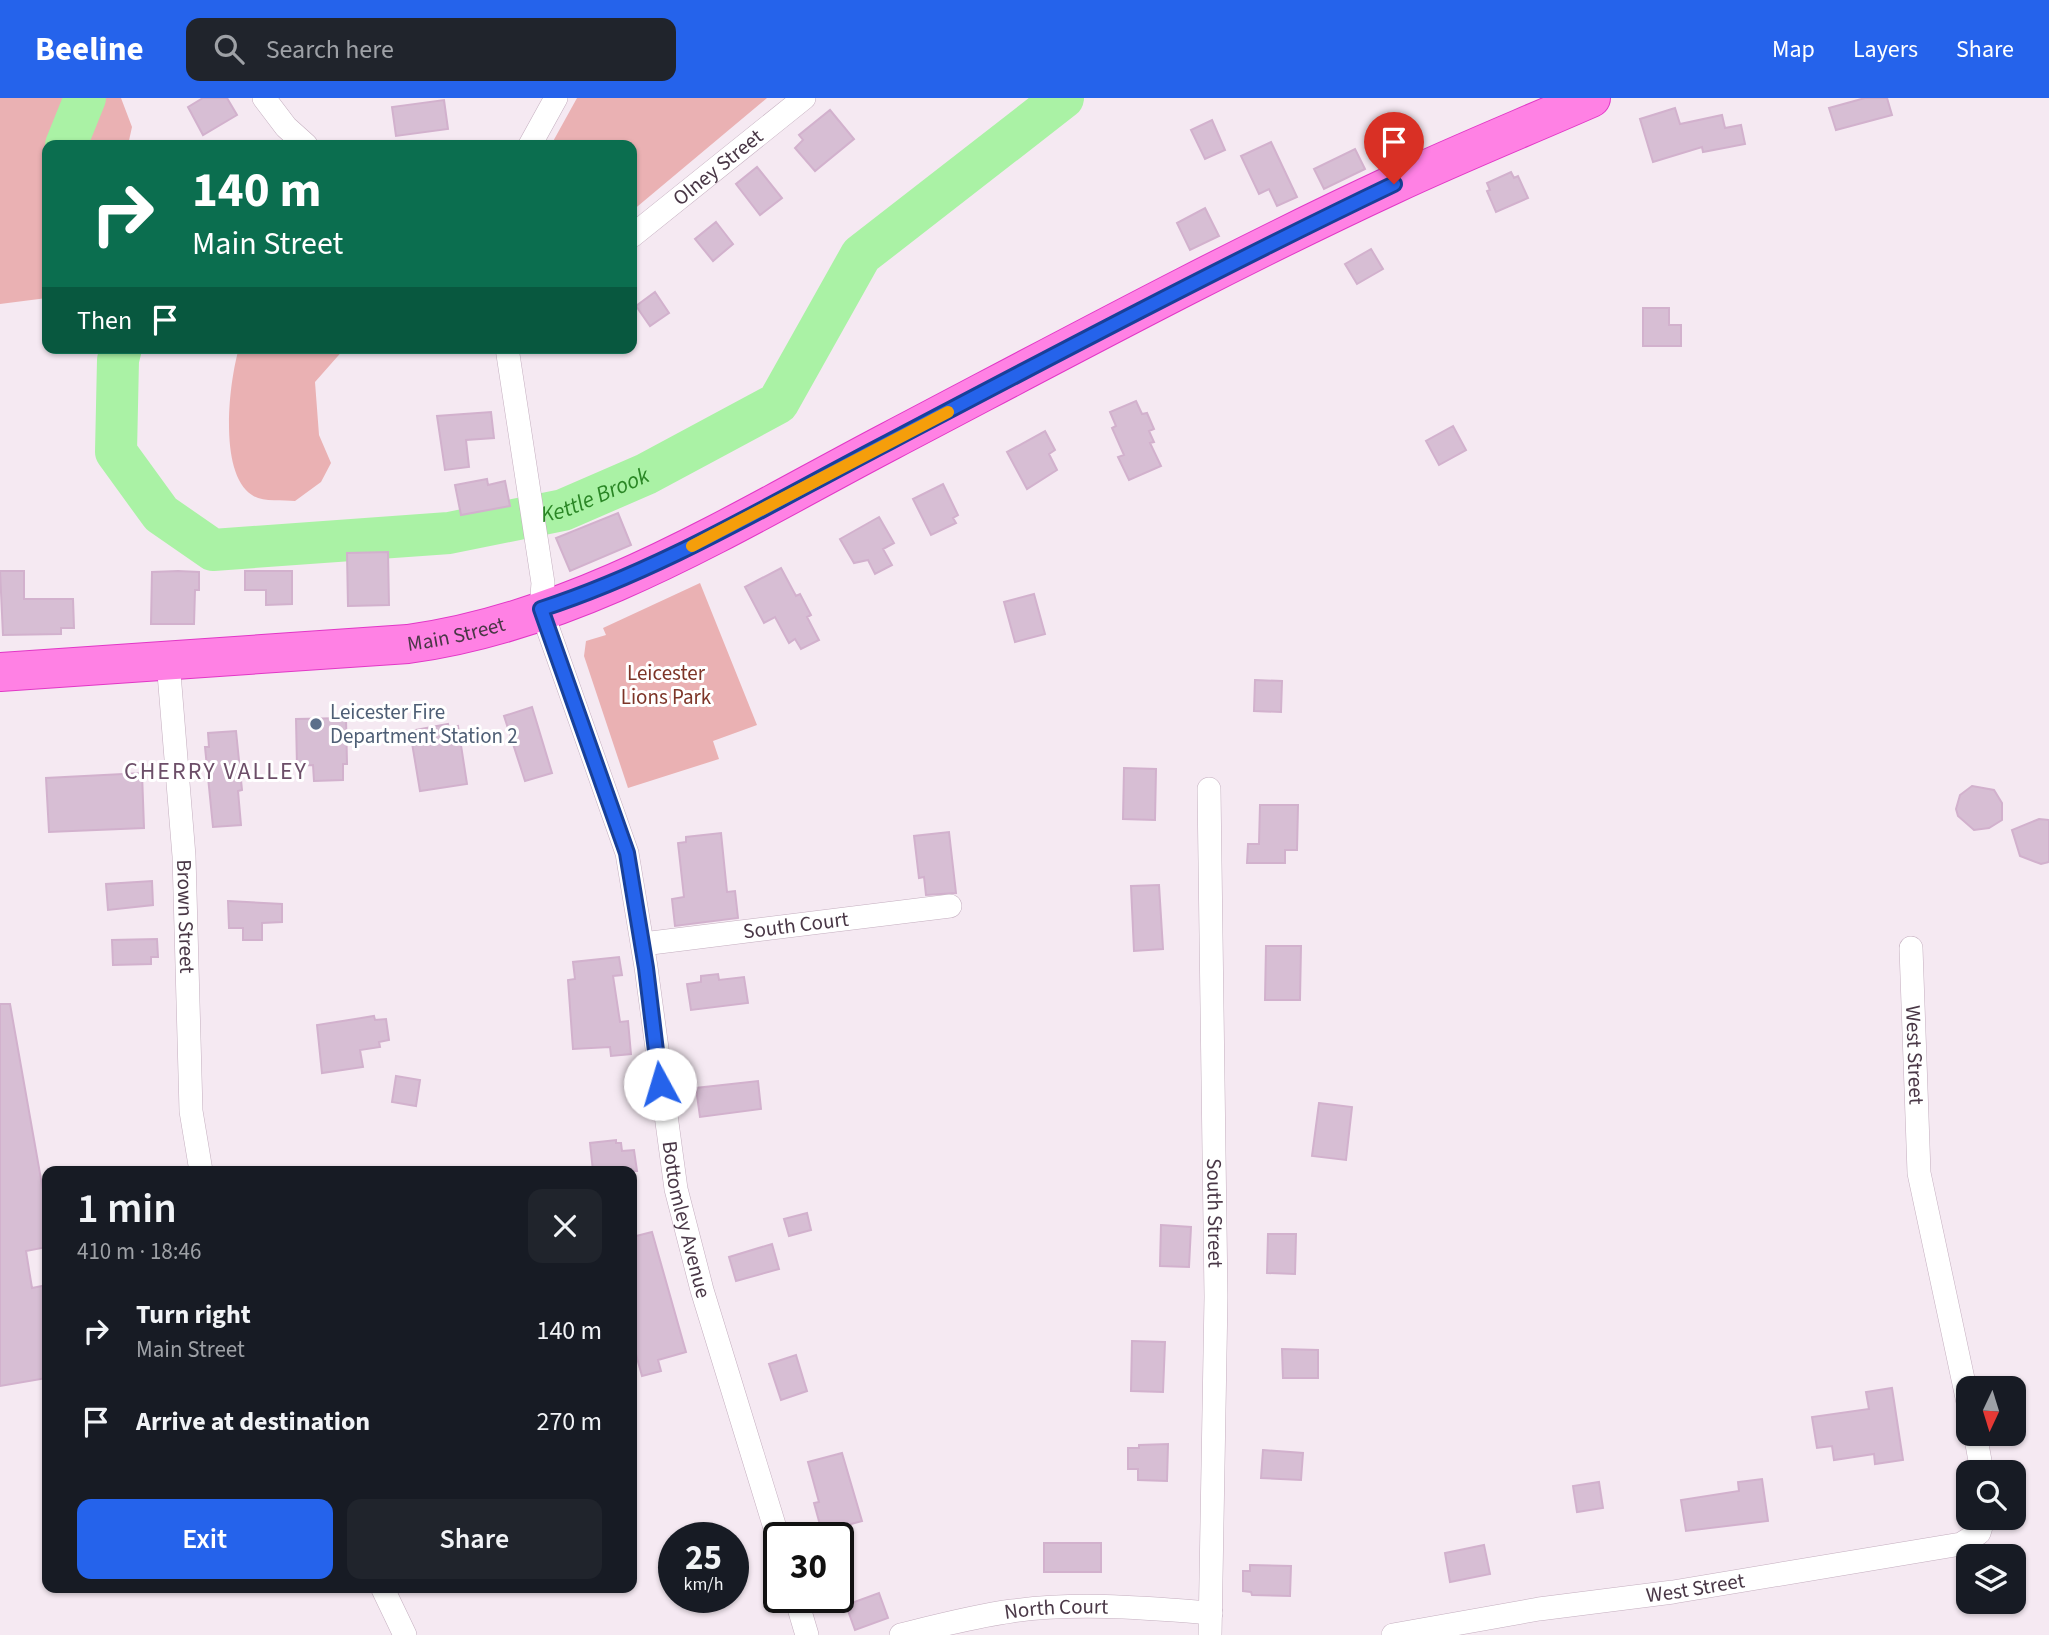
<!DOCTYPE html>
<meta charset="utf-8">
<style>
:root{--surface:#171b24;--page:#20242c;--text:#f1f3f6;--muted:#9ea1a6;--accent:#2563eb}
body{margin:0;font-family:"Source Sans 3",sans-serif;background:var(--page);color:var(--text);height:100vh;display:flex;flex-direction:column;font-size:26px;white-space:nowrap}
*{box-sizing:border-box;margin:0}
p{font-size:23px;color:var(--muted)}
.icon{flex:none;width:38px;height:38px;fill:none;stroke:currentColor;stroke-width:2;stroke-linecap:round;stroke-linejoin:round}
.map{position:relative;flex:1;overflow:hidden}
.side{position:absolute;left:42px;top:1068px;width:595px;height:427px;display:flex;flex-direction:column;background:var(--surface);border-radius:14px;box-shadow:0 2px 5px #0004}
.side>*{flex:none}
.banner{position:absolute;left:42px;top:42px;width:595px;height:214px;border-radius:14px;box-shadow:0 2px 5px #0004;background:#0b6e4f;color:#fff;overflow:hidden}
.needle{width:46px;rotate:184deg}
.controls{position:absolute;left:1956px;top:1278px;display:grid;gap:14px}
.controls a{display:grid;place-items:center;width:70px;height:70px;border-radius:14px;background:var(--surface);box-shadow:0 2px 5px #0004;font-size:35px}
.speed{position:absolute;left:658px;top:1424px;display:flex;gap:14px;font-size:35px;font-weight:700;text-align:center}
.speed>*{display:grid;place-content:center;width:91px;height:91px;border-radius:50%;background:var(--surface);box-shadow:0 2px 5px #0004;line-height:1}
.speed small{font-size:18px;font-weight:400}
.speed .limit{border:4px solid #111;border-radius:10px;background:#fff;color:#111}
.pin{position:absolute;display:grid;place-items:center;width:60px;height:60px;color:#fff;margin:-72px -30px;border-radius:50% 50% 50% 0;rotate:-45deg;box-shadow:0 0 7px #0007}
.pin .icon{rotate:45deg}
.me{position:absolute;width:77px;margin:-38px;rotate:354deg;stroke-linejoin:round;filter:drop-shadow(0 0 5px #0008)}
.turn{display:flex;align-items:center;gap:24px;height:147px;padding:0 35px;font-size:32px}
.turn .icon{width:91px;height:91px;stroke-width:2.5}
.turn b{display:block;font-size:49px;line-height:60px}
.then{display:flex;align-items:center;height:66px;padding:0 35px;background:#0003;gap:14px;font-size:26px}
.round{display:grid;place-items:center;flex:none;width:74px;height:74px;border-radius:14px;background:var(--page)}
.summary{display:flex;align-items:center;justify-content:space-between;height:119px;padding:0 35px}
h1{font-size:42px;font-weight:600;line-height:52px}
.button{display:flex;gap:14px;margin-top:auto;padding:14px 35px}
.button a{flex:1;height:80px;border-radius:14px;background:var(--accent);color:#fff;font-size:28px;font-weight:600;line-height:80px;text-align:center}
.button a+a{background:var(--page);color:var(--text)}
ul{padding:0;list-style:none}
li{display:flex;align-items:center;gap:21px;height:91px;padding:0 35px}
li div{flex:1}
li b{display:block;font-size:26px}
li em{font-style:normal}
header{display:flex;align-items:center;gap:42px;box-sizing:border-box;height:98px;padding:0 35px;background:var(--accent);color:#fff}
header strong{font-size:33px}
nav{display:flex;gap:38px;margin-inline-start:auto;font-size:24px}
.search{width:490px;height:63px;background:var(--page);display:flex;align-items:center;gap:18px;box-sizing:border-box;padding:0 24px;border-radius:14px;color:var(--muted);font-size:26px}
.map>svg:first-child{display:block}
.green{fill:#eab1b3}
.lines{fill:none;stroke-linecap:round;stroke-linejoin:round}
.river{stroke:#aaf2a5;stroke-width:42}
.building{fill:#d7bed4;stroke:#d2b1cd;stroke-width:2}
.minor-casing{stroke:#c4aebf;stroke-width:24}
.trunk-casing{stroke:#e137c6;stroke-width:40}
.minor{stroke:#fff;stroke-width:23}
.trunk{stroke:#ff81e4;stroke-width:38}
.route-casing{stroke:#184099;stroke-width:18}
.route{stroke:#2563eb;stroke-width:12}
.slow{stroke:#f59e0b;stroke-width:12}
.service-dot{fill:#5c6f8a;stroke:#fff;stroke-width:2.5}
.labels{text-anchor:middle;stroke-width:6;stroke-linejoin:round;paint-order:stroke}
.street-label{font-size:21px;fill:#493746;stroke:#fff}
.park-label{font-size:21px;fill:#7d3528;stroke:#fff}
.service-label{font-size:21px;fill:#4e5e75;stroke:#fff;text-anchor:start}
.water-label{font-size:23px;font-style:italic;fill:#2a8625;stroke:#fff}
.quarter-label{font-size:24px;letter-spacing:2px;fill:#6c4e68;stroke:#fff}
</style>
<header>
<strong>Beeline</strong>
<div class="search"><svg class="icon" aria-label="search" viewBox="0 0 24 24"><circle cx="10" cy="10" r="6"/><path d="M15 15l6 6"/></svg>Search here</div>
<nav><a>Map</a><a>Layers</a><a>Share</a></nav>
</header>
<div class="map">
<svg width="2049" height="1537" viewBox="0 0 2049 1537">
<rect width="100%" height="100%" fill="#f5e9f2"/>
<!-- green -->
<path class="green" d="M 0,0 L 121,0 L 132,29 L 128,47 L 47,47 L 47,200 L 0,206 Z
M 577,0 L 767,0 L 632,113 L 632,47 L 551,47 Z
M 239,250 L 345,250 L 315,284 L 319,337 L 331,365 L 321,384 L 295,403 C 283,402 261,404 252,397 C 218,375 229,284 239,250 Z
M 700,485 L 757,627 L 713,643 L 719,661 L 628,690 L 584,558 L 586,543 L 606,537 L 603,530 Z"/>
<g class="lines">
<!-- river -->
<g class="river">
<path d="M 66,47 L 85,0"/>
<path id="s1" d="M 121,250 L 118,262 L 116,354 L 161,416 L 213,452 L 449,435 L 563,412 L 646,376 L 778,305 L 861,157 L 1063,0"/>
</g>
</g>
<!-- building -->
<path class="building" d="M 203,0 L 227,0 L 237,17 L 203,37 L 188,9 Z
M 1865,0 L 1887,0 L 1892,17 L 1836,32 L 1829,10 Z
M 444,2 L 448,31 L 396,38 L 392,9 Z
M 1675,10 L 1680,26 L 1722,17 L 1725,30 L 1741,27 L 1745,46 L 1703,54 L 1702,49 L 1653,64 L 1640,21 Z
M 830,12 L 854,41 L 815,73 L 795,50 L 803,42 L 799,37 Z
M 1212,22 L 1225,52 L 1205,61 L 1191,32 Z
M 1271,44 L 1297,99 L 1277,108 L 1269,91 L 1259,96 L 1241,58 Z
M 1355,51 L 1365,71 L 1324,91 L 1314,71 Z
M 757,69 L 782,100 L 760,117 L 736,86 Z
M 1511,74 L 1514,80 L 1518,78 L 1528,100 L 1496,114 L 1487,93 L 1490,92 L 1487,85 Z
M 1205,110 L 1219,138 L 1190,152 L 1177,125 Z
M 716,124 L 733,146 L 713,163 L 695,141 Z
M 1371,151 L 1383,171 L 1357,186 L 1345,166 Z
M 655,194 L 669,215 L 650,228 L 636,208 Z
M 1643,210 L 1669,210 L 1669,227 L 1681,227 L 1681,248 L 1643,248 Z
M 1136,303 L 1142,316 L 1147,315 L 1154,331 L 1149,333 L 1154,344 L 1150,345 L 1161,368 L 1129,382 L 1118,359 L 1124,357 L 1112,330 L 1116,328 L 1110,314 Z
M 491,314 L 494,340 L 466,342 L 469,369 L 445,372 L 437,318 Z
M 1453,328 L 1466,352 L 1439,367 L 1426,343 Z
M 1045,333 L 1055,352 L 1049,356 L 1057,372 L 1027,391 L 1007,354 Z
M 487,381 L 488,387 L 505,383 L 510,408 L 461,417 L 455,387 Z
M 943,386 L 958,417 L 953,420 L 956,425 L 931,437 L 913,401 Z
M 618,415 L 631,447 L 570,473 L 556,440 Z
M 879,419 L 894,445 L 883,451 L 892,467 L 875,476 L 868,462 L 854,465 L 840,441 Z
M 388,454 L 389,507 L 348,508 L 347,455 Z
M 781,470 L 796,498 L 800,496 L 811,517 L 807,519 L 819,542 L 801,551 L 795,541 L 789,545 L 775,519 L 764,525 L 745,489 Z
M 0,473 L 24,473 L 24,501 L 73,501 L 74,530 L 61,530 L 61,536 L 3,537 Z
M 178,473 L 199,474 L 199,492 L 195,492 L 194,526 L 151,526 L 152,474 Z
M 245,473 L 292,473 L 292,506 L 266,507 L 266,492 L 245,492 Z
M 1034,496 L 1045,536 L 1015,544 L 1004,504 Z
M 1255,582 L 1282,583 L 1281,614 L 1254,613 Z
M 532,609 L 552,675 L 525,683 L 504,618 Z
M 346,620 L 347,666 L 343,666 L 343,682 L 314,683 L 313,667 L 297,668 L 296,621 Z
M 448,626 L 449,630 L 458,628 L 467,686 L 420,693 L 410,633 Z
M 236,633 L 242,692 L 238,693 L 241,727 L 213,729 L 205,649 L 209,649 L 208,635 Z
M 1124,670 L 1156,671 L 1155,722 L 1123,721 Z
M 142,675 L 144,730 L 49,734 L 46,680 Z
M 1972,688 L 1994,692 L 2002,705 L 2002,722 L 1989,730 L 1974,732 L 1958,718 L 1956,711 L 1960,697 Z
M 1260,707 L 1298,707 L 1297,752 L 1285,752 L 1285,765 L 1247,765 L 1248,746 L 1259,746 Z
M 2039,721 L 2049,722 L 2049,764 L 2041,766 L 2020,758 L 2012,732 Z
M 949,734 L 956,795 L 926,797 L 924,779 L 919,780 L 914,738 Z
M 721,735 L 727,794 L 735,793 L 738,820 L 675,828 L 672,801 L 684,799 L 678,745 L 686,744 L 686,739 Z
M 152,783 L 153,807 L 108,812 L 106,786 Z
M 1159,787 L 1163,851 L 1134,853 L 1131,788 Z
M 228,803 L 282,806 L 282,824 L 262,825 L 262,842 L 243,842 L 243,830 L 229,830 Z
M 157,841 L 158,859 L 151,859 L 151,866 L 113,867 L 112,842 Z
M 1266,848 L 1301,848 L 1300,902 L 1265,902 Z
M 619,859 L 622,877 L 613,878 L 620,924 L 628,923 L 631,956 L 611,958 L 610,949 L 573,951 L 568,882 L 575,881 L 573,864 Z
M 718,876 L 719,882 L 744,879 L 748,905 L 691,912 L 687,886 L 701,884 L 701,878 Z
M 0,906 L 10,906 L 47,1115 L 47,1149 L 26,1153 L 32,1190 L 47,1187 L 47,1280 L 0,1288 Z
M 374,918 L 375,922 L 386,921 L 389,942 L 379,944 L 380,949 L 360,952 L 363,969 L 322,975 L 317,927 Z
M 396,978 L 420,982 L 416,1008 L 392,1004 Z
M 758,983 L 761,1011 L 700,1019 L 696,990 Z
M 1319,1005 L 1352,1009 L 1346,1062 L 1312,1058 Z
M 616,1042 L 616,1045 L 621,1045 L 622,1053 L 634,1052 L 637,1073 L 593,1073 L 590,1045 Z
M 807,1115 L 811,1132 L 789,1138 L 784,1121 Z
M 1161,1127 L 1191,1129 L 1189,1169 L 1160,1168 Z
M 652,1134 L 686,1254 L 658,1262 L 661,1273 L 642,1278 L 632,1242 L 632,1139 Z
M 1268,1136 L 1296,1136 L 1295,1176 L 1267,1175 Z
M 772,1146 L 779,1171 L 736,1183 L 729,1159 Z
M 1132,1243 L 1165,1244 L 1163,1294 L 1131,1293 Z
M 1282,1251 L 1318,1252 L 1318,1280 L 1283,1280 Z
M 796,1257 L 807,1293 L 781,1302 L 769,1266 Z
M 1892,1290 L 1903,1362 L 1875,1366 L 1874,1356 L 1834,1362 L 1832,1348 L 1817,1350 L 1812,1319 L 1869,1311 L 1866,1294 Z
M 1168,1346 L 1167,1383 L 1138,1382 L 1138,1371 L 1128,1371 L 1128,1350 L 1139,1350 L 1139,1347 Z
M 1263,1352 L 1303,1355 L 1301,1382 L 1261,1380 Z
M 842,1355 L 862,1423 L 822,1434 L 814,1405 L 819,1404 L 808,1364 Z
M 1762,1381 L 1768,1423 L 1686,1433 L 1681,1402 L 1739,1393 L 1738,1384 Z
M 1599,1384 L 1603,1410 L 1577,1414 L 1573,1388 Z
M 1044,1445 L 1101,1445 L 1101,1474 L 1044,1474 Z
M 1484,1447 L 1490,1476 L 1450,1484 L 1445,1455 Z
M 1250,1467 L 1291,1468 L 1290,1498 L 1252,1497 L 1251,1494 L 1243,1493 L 1243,1473 L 1250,1473 Z
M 879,1495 L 888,1520 L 855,1532 L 846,1507 Z"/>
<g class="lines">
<defs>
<g id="minor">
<path d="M 264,0 L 286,29 L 306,47"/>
<path d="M 530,47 L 556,0"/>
<path id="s2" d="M 632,138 L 804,0"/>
<path id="s3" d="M 507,250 L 543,485 L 541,511 L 627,755 L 646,869 L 676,1091 L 702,1192 L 779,1443"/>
<path id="s4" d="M 168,563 L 184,758 L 191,1013 L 201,1073"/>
<path id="s5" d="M 1209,691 L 1216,1199 L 1210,1537"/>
<path id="s6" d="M 643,846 L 950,808"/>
<path id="s7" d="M 1911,850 L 1919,1075 L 1969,1309"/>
<path d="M 1975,1335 L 1982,1374"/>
<path d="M 382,1489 L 405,1537"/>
<path d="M 796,1500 L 807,1537"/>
<path id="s8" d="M 901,1537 C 937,1528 975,1518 1012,1513 C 1078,1504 1145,1510 1211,1515"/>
<path id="s9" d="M 1393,1537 L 1539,1511 L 1673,1494 L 1961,1446 L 1979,1435 L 1984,1419"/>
</g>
<g id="trunk">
<path id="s10" d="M 0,574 L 408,546 C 580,523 739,422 890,343 C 1056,256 1222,166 1392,87 C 1458,56 1525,29 1591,0"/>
</g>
</defs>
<!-- minor casing -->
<use href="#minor" class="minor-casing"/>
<!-- trunk casing -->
<use href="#trunk" class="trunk-casing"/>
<!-- minor -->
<use href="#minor" class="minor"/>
<!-- trunk -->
<use href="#trunk" class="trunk"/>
</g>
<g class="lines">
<defs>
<path id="route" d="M 660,986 L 646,870 L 627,755 L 541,511 C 664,471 775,403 889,344 C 1056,256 1223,168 1394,86"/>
</defs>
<!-- route casing -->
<use href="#route" class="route-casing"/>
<!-- route -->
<use href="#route" class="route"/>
<!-- slow -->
<path class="slow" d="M 692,448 L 948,314"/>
</g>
<!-- markers -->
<circle class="service-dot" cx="316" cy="626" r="7"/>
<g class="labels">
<!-- street labels -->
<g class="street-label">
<text dy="7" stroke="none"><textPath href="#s2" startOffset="110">Olney Street</textPath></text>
<text dy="7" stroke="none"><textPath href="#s10" startOffset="458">Main Street</textPath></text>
<text dy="7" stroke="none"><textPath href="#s4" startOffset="256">Brown Street</textPath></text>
<text dy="7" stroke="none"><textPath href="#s6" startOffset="154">South Court</textPath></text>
<text dy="7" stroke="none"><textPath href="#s7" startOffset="107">West Street</textPath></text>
<text dy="7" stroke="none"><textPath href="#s5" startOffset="424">South Street</textPath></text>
<text dy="7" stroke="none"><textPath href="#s3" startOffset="894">Bottomley Avenue</textPath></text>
<text dy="7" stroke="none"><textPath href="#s9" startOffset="306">West Street</textPath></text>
<text dy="7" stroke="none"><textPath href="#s8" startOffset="158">North Court</textPath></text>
</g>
<!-- park labels -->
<g class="park-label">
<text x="666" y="582">Leicester<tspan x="666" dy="24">Lions Park</tspan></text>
</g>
<!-- service labels -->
<g class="service-label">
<text x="330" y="621">Leicester Fire<tspan x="330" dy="24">Department Station 2</tspan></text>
</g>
<!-- water labels -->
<g class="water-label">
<text dy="8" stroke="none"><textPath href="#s1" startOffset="632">Kettle Brook</textPath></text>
</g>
<!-- quarter labels -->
<g class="quarter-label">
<text x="216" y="681">CHERRY VALLEY</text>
</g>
</g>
</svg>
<div class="controls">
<a><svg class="needle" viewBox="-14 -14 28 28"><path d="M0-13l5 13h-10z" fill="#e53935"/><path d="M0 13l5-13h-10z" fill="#9ea1a6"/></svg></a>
<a><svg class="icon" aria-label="search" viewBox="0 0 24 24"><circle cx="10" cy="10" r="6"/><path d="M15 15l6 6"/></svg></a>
<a><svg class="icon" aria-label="layers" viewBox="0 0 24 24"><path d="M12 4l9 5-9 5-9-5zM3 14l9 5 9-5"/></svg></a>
</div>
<div class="speed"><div>25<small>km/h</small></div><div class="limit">30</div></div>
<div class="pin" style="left:1394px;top:86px;background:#d93025"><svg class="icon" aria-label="arrive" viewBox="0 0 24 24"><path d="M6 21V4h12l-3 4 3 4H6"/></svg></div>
<svg class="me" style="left:660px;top:986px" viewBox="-20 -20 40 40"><circle r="19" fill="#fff"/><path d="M0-13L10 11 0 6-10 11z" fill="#2563eb"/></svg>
<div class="banner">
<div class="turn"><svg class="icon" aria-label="right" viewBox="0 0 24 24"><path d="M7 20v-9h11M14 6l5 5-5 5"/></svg><div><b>140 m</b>Main Street</div></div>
<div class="then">Then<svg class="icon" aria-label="arrive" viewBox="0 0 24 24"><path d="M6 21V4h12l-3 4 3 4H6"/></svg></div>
</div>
<section class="side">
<div class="summary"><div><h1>1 min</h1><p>410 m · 18:46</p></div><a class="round"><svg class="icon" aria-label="close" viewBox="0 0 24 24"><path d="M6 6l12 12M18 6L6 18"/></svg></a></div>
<ul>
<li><svg class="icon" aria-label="right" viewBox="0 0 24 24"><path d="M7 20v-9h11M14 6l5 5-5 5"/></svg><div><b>Turn right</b><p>Main Street</p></div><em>140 m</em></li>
<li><svg class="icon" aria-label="arrive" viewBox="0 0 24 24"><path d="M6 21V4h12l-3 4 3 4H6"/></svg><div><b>Arrive at destination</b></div><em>270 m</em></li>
</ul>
<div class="button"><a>Exit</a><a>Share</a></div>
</section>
</div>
